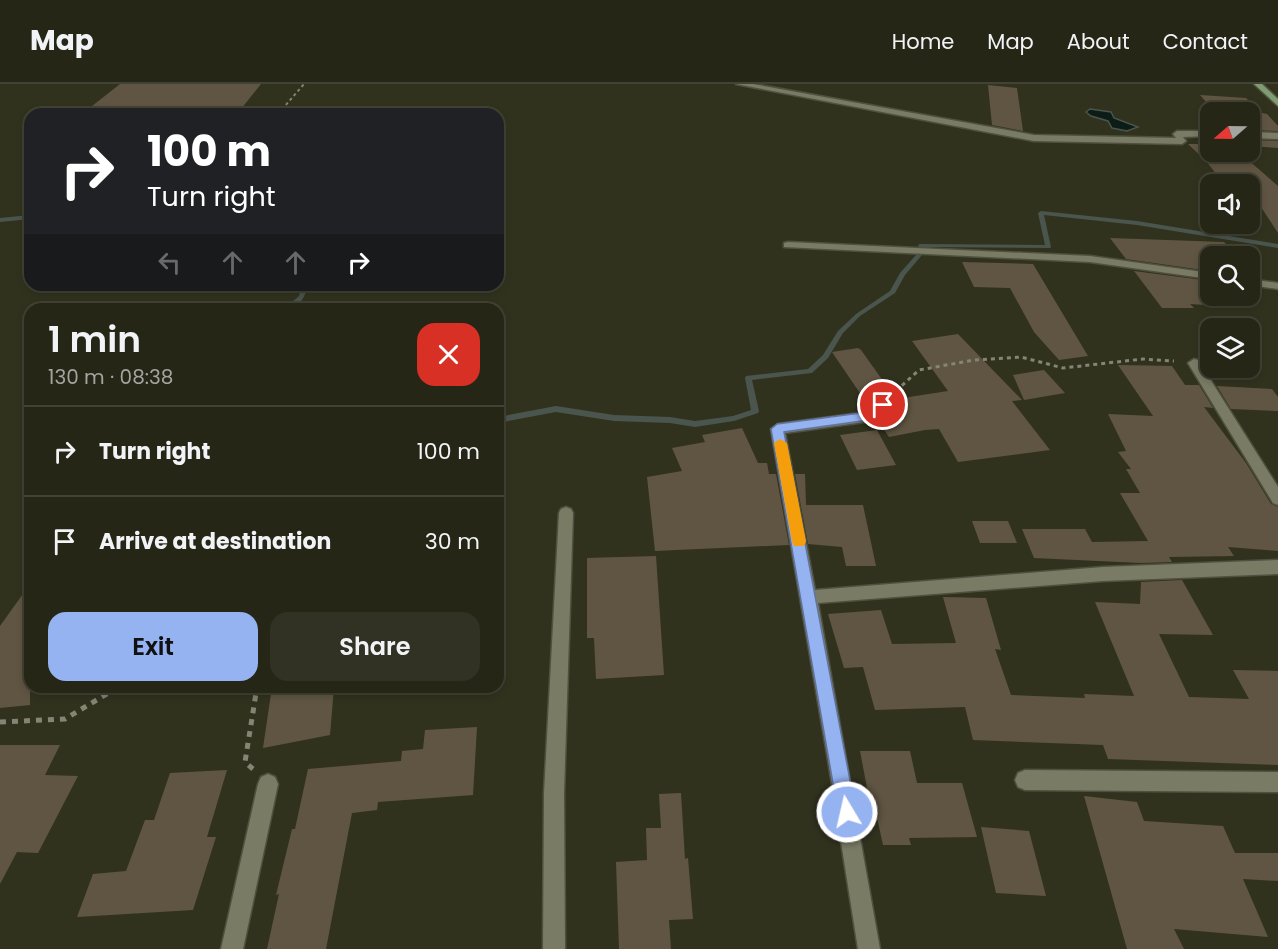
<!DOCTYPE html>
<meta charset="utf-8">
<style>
:root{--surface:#252616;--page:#313223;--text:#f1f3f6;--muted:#a3a5a1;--line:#424335;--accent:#95b2f1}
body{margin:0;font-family:Poppins,sans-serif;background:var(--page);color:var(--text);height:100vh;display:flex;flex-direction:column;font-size:22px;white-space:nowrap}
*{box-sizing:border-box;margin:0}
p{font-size:20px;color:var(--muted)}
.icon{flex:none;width:33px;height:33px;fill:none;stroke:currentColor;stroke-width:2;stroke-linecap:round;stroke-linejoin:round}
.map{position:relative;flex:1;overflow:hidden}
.details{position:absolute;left:24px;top:219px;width:480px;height:390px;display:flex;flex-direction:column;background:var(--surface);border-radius:18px;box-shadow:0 3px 9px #0003,0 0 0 2px var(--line)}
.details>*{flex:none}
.hud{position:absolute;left:24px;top:24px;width:480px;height:183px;border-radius:18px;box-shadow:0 3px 9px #0003,0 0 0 2px var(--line);background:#202124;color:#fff;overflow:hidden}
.needle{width:39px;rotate:250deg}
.tools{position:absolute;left:1200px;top:18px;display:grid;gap:12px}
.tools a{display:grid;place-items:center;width:60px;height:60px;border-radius:12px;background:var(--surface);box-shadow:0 3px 9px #0003,0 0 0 2px var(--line);font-size:30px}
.pin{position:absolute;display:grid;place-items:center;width:51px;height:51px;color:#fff;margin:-26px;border:3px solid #fff;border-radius:50%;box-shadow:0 2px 6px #0007}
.me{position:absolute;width:66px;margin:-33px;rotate:351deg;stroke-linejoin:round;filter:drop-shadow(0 0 4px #0008)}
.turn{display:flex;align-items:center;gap:21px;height:126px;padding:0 24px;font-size:27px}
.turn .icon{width:78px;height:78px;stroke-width:2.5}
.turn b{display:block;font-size:42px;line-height:51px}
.lanes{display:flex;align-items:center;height:57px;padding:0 24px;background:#0003;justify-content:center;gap:30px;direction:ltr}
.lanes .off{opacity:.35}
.round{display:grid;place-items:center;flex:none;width:63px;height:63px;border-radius:18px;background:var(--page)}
.headline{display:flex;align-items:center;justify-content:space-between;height:102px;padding:0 24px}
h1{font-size:36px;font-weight:600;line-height:45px}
.cta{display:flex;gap:12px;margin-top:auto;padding:12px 24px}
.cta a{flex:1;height:69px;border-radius:18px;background:var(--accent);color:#111;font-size:24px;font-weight:600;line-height:69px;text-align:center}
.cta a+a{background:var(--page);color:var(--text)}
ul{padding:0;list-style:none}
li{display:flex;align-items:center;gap:18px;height:90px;padding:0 24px;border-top:2px solid var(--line)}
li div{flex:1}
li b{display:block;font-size:22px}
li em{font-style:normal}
header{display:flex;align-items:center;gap:36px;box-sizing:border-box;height:84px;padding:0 30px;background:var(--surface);border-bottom:2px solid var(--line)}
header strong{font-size:28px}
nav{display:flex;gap:33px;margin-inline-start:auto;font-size:21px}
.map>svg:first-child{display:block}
.water{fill:#0c1c16;stroke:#4a554e;stroke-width:1.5}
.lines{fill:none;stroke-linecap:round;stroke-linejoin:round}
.stream{fill:#4a554e;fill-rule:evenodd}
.building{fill:#605542}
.minor-casing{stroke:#4f503f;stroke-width:3}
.major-casing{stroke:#4f503f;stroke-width:3}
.path-far2{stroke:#848575;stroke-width:2;stroke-dasharray:3 3;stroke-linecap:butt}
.path-far1{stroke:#848575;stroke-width:3;stroke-dasharray:4 4;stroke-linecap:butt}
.path{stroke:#848575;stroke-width:5;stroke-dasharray:6 6;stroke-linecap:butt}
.minor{fill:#797b65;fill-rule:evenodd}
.major{fill:#7f9b71;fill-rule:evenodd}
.route{fill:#95b2f1;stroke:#61749d;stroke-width:1.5}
.slow{fill:#f59e0b}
</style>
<header>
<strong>Map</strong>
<nav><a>Home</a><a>Map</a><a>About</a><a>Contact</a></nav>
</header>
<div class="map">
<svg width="1278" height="865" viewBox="0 0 1278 865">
<rect width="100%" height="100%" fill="#31321e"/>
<!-- water -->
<path class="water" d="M 1090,25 L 1111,28 L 1114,34 L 1138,43 L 1127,47 L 1112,44 L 1108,37 L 1091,32 L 1086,28 Z"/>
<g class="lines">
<!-- stream -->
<path class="stream" d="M 1041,127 L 1137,137 L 1278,160 L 1278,164 L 1137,141 L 1044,131 L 1051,163 L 1050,164 L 924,163 L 922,171 L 905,191 L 895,209 L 860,232 L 843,249 L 828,274 L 812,289 L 752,296 L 759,327 L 758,329 L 734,337 L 695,343 L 670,339 L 614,337 L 556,328 L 498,339 L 498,333 L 556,322 L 614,331 L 670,333 L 695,337 L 733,332 L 751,326 L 745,294 L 746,292 L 808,285 L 823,271 L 838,247 L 856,230 L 890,207 L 900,189 L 916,171 L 919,160 L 1045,161 L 1038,129 Z
M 30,131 L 30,135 L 0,138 L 0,134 Z
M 302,201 L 308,201 C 305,214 299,225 284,225 L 299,212 Z"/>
</g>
<!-- building -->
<path class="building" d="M 120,0 L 261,0 L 237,30 L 82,30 Z
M 988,1 L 1017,4 L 1023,47 L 992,41 Z
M 1200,11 L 1246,14 L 1262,29 L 1267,30 L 1278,42 L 1278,47 L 1250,46 L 1250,28 L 1215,28 Z
M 1250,56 L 1278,57 L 1278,64 L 1250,62 Z
M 1188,60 L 1210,60 L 1210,68 L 1239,68 L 1278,102 L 1278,149 L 1259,120 L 1250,119 L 1250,100 L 1224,100 L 1206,77 Z
M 1110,154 L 1224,158 L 1238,172 L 1210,172 L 1210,187 L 1126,175 Z
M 962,178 L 1033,180 L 1088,272 L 1059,276 L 1034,248 L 1010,204 L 974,203 Z
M 1134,187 L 1210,197 L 1210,212 L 1229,212 L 1236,223 L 1190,220 L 1194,224 L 1162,224 Z
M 958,250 L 1022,316 L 1012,317 L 1050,366 L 958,378 L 939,345 L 925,346 L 889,353 L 878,337 L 892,323 L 891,319 L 883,314 L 870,324 L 832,268 L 858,264 L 861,266 L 896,315 L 948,307 L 912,257 Z
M 1118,281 L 1172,282 L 1185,301 L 1199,301 L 1213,324 L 1204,323 L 1246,379 L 1271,420 L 1278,423 L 1278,467 L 1228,463 L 1234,472 L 1169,473 L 1172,478 L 1141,479 L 1034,474 L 1022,445 L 1085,445 L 1092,458 L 1148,457 L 1120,409 L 1140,409 L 1126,385 L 1131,385 L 1118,368 L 1126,367 L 1108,330 L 1153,332 Z
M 1044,286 L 1065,309 L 1024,316 L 1013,291 Z
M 1217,302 L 1272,305 L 1278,313 L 1278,327 L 1231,325 Z
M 742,344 L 758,379 L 767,379 L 769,390 L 776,390 L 789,461 L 655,467 L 647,393 L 682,387 L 672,364 L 705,358 L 702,351 Z
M 877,346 L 896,381 L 857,386 L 840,351 Z
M 795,390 L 805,390 L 806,421 L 863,421 L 876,482 L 846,482 L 842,463 L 808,460 Z
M 972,437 L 1008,437 L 1017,459 L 980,459 Z
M 656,472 L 664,591 L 596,595 L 594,554 L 587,554 L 587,474 Z
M 1182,496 L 1213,551 L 1159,550 L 1189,613 L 1249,615 L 1233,586 L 1278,587 L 1278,681 L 1108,675 L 1103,661 L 973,656 L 965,623 L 875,626 L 863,583 L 844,584 L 828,530 L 881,526 L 892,560 L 956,559 L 943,513 L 986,514 L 1001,566 L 995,565 L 1011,611 L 1085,614 L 1084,610 L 1134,612 L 1095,518 L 1140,520 L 1141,498 Z
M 30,500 L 30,621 L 0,624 L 0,542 Z
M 272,603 L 334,603 L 330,651 L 263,664 Z
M 477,643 L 473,711 L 378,718 L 377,726 L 352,729 L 326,865 L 267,865 L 279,810 L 276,811 L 292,745 L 295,745 L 308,685 L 401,677 L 402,667 L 423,665 L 425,646 Z
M 0,661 L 60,661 L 45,691 L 78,692 L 38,769 L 17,768 L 0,800 Z
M 860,667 L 910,667 L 917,699 L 962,699 L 977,753 L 909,754 L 911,761 L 883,761 L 875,725 L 871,725 Z
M 227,686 L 207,753 L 216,753 L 193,826 L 77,833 L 93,790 L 126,787 L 145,736 L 154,736 L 170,689 Z
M 681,709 L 685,775 L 688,774 L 693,835 L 669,836 L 671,865 L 619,865 L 616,778 L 647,776 L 646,744 L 661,744 L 659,710 Z
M 1084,712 L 1137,718 L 1144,737 L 1223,742 L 1235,769 L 1278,769 L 1278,797 L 1243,795 L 1268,853 L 1174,845 L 1184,865 L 1127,865 Z
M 981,743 L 1029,747 L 1046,812 L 996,809 Z"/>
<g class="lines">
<defs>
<path id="minor" d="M 736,0 L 753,0 L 1034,51 L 1176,54 L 1173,50 L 1177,47 L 1210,47 L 1210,52 L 1183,53 L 1186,57 L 1182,60 L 1034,57 Z
M 1250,48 L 1278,49 L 1278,55 L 1250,54 Z
M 788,158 L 1090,172 L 1210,189 L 1210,195 L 1090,178 L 784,163 L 784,159 Z
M 1250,195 L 1278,199 L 1278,205 L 1250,201 Z
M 1194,275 L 1198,276 L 1278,403 L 1278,421 L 1273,419 L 1188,279 Z
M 883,316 L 890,321 L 877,335 L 872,337 L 785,349 L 815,506 L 1103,483 L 1278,476 L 1278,490 L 1103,497 L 818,519 L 880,865 L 858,865 L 829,682 L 771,345 L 778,340 L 868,328 Z
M 566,423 L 571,425 L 573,429 L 564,709 L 565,865 L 543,865 L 544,709 L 559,429 L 561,425 Z
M 1025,686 L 1278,688 L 1278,708 L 1025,706 L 1018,703 L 1015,696 L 1018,689 Z
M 268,690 L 275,693 L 278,700 L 243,865 L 221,865 L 258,700 L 261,693 Z"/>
<path id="major" d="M 1254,0 L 1262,0 L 1278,15 L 1278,22 Z"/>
</defs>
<!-- minor casing -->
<use href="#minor" class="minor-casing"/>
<!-- major casing -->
<use href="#major" class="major-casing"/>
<!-- path-far2 -->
<path class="path-far2" d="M 278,30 L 304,0"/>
<!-- path-far1 -->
<path class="path-far1" d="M 896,307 L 919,286 L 974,276 L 1021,273 L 1063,284 L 1143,275 L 1174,277"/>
<!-- path -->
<path class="path" d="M 0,638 L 65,635 L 110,608 L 139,603
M 253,685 L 245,678 L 257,603"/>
<!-- minor -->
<use href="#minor" class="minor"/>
<!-- major -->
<use href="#major" class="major"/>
</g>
<!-- route -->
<path class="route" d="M 883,317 L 889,321 L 876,335 L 784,348 L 856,728 L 853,734 L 847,737 L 840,734 L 838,728 L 771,345 L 777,340 L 868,328 Z"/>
<!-- slow -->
<path class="slow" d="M 780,355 L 787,359 L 806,457 L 804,462 L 794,462 L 792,457 L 774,359 Z"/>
</svg>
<div class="tools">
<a><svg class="needle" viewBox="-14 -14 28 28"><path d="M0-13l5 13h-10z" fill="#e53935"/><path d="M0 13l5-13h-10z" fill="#a3a5a1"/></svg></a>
<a><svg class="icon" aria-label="sound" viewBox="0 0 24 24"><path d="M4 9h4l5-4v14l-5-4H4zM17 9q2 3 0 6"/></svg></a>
<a><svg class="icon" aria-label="search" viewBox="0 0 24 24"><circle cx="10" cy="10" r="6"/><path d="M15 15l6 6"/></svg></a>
<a><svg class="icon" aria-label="layers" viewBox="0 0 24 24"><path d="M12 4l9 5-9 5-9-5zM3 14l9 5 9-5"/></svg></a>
</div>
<div class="pin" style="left:883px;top:321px;background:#d93025"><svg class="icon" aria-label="arrive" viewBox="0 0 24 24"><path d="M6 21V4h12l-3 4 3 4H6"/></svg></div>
<svg class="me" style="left:847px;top:728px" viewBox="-20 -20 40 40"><circle r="17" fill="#95b2f1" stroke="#fff" stroke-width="3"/><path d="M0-11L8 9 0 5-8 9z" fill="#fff"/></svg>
<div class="hud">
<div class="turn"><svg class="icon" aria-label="right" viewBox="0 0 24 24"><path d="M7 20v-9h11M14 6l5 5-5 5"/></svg><div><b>100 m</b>Turn right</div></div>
<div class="lanes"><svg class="icon off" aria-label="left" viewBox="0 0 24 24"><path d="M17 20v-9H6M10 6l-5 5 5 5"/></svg><svg class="icon off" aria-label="ahead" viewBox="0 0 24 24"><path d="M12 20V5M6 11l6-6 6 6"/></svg><svg class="icon off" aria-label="ahead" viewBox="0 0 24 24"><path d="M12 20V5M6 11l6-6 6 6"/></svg><svg class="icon" aria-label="right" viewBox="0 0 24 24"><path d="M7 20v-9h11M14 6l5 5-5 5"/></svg></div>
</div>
<section class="details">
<div class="headline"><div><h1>1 min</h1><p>130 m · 08:38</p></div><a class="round" style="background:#d93025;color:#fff"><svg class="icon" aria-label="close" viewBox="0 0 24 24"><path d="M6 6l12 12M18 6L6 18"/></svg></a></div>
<ul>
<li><svg class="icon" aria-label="right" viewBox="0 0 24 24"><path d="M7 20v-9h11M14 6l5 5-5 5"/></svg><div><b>Turn right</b></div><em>100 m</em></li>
<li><svg class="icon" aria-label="arrive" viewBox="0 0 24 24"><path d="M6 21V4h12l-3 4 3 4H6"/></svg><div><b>Arrive at destination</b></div><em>30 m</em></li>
</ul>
<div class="cta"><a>Exit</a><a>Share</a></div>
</section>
</div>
